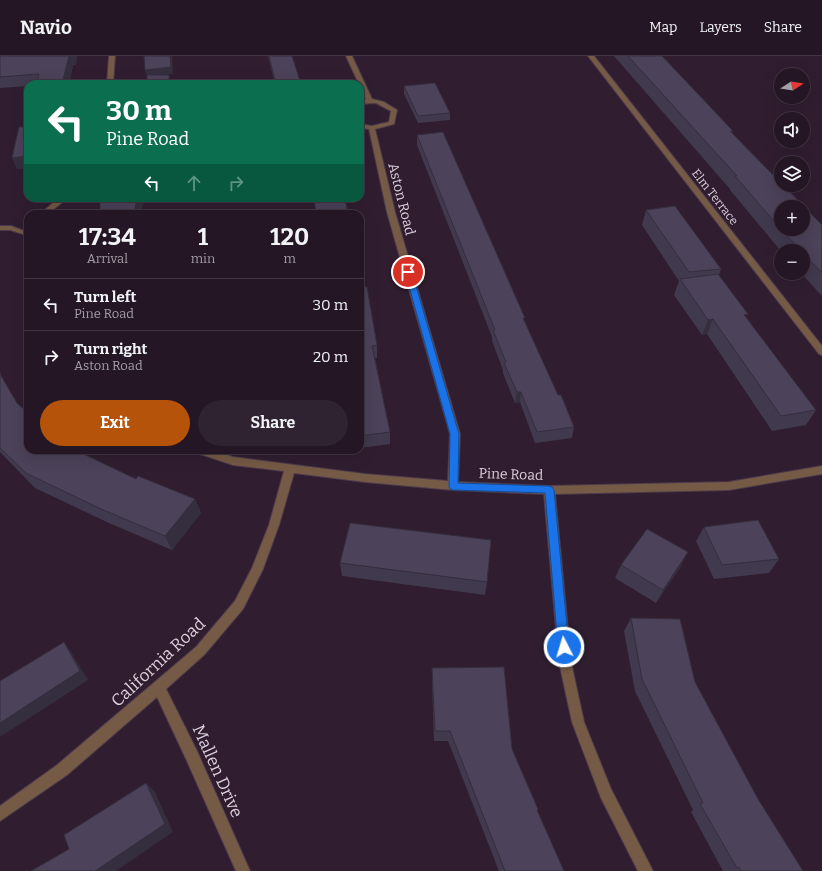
<!DOCTYPE html>
<meta charset="utf-8">
<style>
:root{--surface:#241624;--page:#302331;--text:#f1f3f6;--muted:#a39fa6;--line:#413541;--accent:#b45309}
body{margin:0;font-family:Bitter,serif;background:var(--page);color:var(--text);height:100vh;display:flex;flex-direction:column;font-size:15px;white-space:nowrap}
*{box-sizing:border-box;margin:0}
p{font-size:13px;color:var(--muted)}
.icon{flex:none;width:22px;height:22px;fill:none;stroke:currentColor;stroke-width:2;stroke-linecap:round;stroke-linejoin:round}
.map{position:relative;flex:1;overflow:hidden}
.panel{position:absolute;left:24px;top:154px;width:340px;height:244px;display:flex;flex-direction:column;background:var(--surface);border-radius:12px;box-shadow:0 4px 16px #0002,0 0 0 1px var(--line)}
.panel>*{flex:none}
.banner{position:absolute;left:24px;top:24px;width:340px;height:122px;border-radius:12px;box-shadow:0 4px 16px #0002,0 0 0 1px var(--line);background:#0b6e4f;color:#fff;overflow:hidden}
.needle{width:26px;rotate:78deg}
.controls{position:absolute;left:774px;top:12px;display:grid;gap:8px}
.controls a{display:grid;place-items:center;width:36px;height:36px;border-radius:50%;background:var(--surface);box-shadow:0 4px 16px #0002,0 0 0 1px var(--line);font-size:20px}
.pin{position:absolute;display:grid;place-items:center;width:34px;height:34px;color:#fff;margin:-17px;border:2px solid #fff;border-radius:50%;box-shadow:0 1px 4px #0007}
.me{position:absolute;width:44px;margin:-22px;rotate:355deg;stroke-linejoin:round;filter:drop-shadow(0 0 3px #0008)}
.turn{display:flex;align-items:center;gap:14px;height:84px;padding:0 16px;font-size:18px}
.turn .icon{width:52px;height:52px;stroke-width:2.5}
.turn b{display:block;font-size:28px;line-height:34px}
.lanes{display:flex;align-items:center;height:38px;padding:0 16px;background:#0003;justify-content:center;gap:20px;direction:ltr}
.lanes .off{opacity:.35}
.eta{display:flex;justify-content:space-evenly;align-items:center;height:68px;text-align:center}
.eta b{font-size:24px;font-weight:700;line-height:28px}
.button{display:flex;gap:8px;margin-top:auto;padding:8px 16px}
.button a{flex:1;height:46px;border-radius:24px;background:var(--accent);color:#fff;font-size:16px;font-weight:700;line-height:46px;text-align:center}
.button a+a{background:var(--page);color:var(--text)}
ul{padding:0;list-style:none}
li{display:flex;align-items:center;gap:12px;height:52px;padding:0 16px;border-top:1px solid var(--line)}
li div{flex:1}
li b{display:block;font-size:15px}
li em{font-style:normal}
header{display:flex;align-items:center;gap:24px;box-sizing:border-box;height:56px;padding:0 20px;background:var(--surface);border-bottom:1px solid var(--line)}
header strong{font-size:19px}
nav{display:flex;gap:22px;margin-inline-start:auto;font-size:14px}
.map>svg:first-child{display:block}
.lines{fill:none;stroke-linecap:round;stroke-linejoin:round}
.street-casing{stroke:#4c3a4c;stroke-width:2}
.street{fill:#755a45;fill-rule:evenodd}
.wall{fill:#41394d}
.shaded-wall{fill:#352e3e}
.building{fill:#4c4259;stroke:#352e3e;fill-rule:evenodd}
.route{fill:#1a73e8;stroke:#114b97}
.labels{text-anchor:middle;stroke-width:3;stroke-linejoin:round;paint-order:stroke}
.far-street-label{font-size:12px;fill:#dcd0dc;stroke:#301e30}
.street-label{font-size:14px;fill:#dcd0dc;stroke:#301e30}
.near-street-label{font-size:17px;fill:#dcd0dc;stroke:#301e30}
</style>
<header>
<strong>Navio</strong>
<nav><a>Map</a><a>Layers</a><a>Share</a></nav>
</header>
<div class="map">
<svg width="822" height="815" viewBox="0 0 822 815">
<rect width="100%" height="100%" fill="#301e30"/>
<g class="lines">
<defs>
<path id="street" d="M 109,0 L 115,0 L 113,28 L 107,28 Z
M 346,0 L 352,0 L 372,43 L 384,46 L 397,54 L 394,68 L 375,73 L 395,156 L 460,378 L 458,426 L 549,430 L 729,426 L 822,410 L 822,418 L 729,434 L 555,438 L 571,606 L 584,666 L 611,733 L 653,815 L 638,815 L 601,742 L 572,666 L 559,606 L 544,438 L 453,434 L 365,426 L 294,417 L 279,469 L 263,513 L 243,553 L 204,599 L 166,633 L 197,695 L 250,815 L 236,815 L 187,705 L 157,641 L 67,719 L 0,765 L 0,750 L 57,709 L 196,591 L 235,545 L 252,512 L 269,469 L 284,415 L 233,409 L 197,397 L 195,394 L 212,394 L 233,401 L 365,418 L 448,425 L 450,378 L 387,156 L 369,73 L 360,72 L 360,68 L 372,70 L 389,66 L 391,55 L 376,47 L 360,48 L 360,44 L 366,43 Z
M 588,0 L 594,0 L 822,290 L 822,299 L 819,298 Z
M 59,142 L 67,142 L 48,158 L 40,158 Z
M 0,170 L 11,170 L 27,176 L 23,178 L 10,174 L 0,174 Z"/>
</defs>
<!-- street casing -->
<use href="#street" class="street-casing"/>
<!-- street -->
<use href="#street" class="street"/>
</g>
<!-- wall -->
<path class="wall" d="M 0,0 L 77,0 L 76,9 L 73,9 L 69,28 L 28,28 L 28,30 L 0,32 Z
M 268,0 L 292,0 L 301,28 L 275,28 Z
M 614,0 L 662,0 L 733,75 L 732,77 L 822,169 L 822,240 L 801,217 L 803,217 L 803,195 L 781,195 L 730,134 L 730,133 Z
M 404,30 L 450,57 L 450,64 L 418,67 L 404,38 Z
M 417,79 L 524,265 L 558,339 L 574,371 L 572,382 L 535,387 L 520,346 L 515,347 L 503,317 L 503,314 L 492,285 L 492,281 L 417,89 Z
M 646,154 L 721,213 L 719,219 L 747,262 L 816,354 L 806,369 L 772,375 L 707,278 L 702,279 L 674,239 L 679,225 L 642,169 Z
M 360,216 L 363,231 L 377,289 L 377,302 L 375,302 L 390,376 L 390,388 L 360,392 Z
M 0,315 L 1,320 L 28,394 L 136,423 L 195,443 L 201,457 L 172,494 L 109,467 L 35,432 L 0,396 Z
M 704,471 L 779,503 L 769,517 L 714,523 L 696,485 Z
M 340,507 L 487,526 L 485,539 L 342,520 Z
M 621,509 L 681,510 L 656,547 L 615,522 Z
M 631,562 L 695,626 L 758,743 L 803,815 L 723,815 L 691,756 L 693,754 L 635,635 L 624,575 Z
M 432,612 L 512,693 L 537,755 L 564,815 L 499,815 L 448,685 L 434,685 L 432,624 Z"/>
<!-- shaded-wall -->
<path class="shaded-wall" d="M 69,0 L 77,0 L 76,9 L 73,9 L 69,28 L 62,28 Z
M 170,0 L 172,0 L 173,18 L 147,21 L 145,14 Z
M 169,19 L 171,28 L 169,28 Z
M 28,100 L 28,112 L 17,113 L 12,102 Z
M 137,142 L 144,142 L 141,158 L 134,158 Z
M 713,263 L 707,278 L 702,279 L 708,264 Z
M 517,336 L 521,336 L 520,346 L 515,347 Z
M 195,443 L 201,457 L 172,494 L 165,480 Z
M 688,496 L 681,510 L 656,547 L 663,534 Z
M 64,586 L 71,596 L 88,624 L 0,681 L 0,667 Z
M 146,727 L 155,736 L 173,776 L 116,815 L 95,815 Z"/>
<!-- building -->
<path class="building" d="M 0,0 L 69,0 L 62,28 L 37,28 L 39,18 L 0,21 Z
M 144,0 L 170,0 L 171,11 L 145,14 Z
M 269,0 L 292,0 L 301,28 L 276,28 Z
M 628,0 L 662,0 L 733,75 L 730,75 L 781,127 L 781,129 L 783,129 L 822,169 L 822,217 L 803,197 L 803,195 L 801,195 L 779,171 L 735,120 L 737,120 ZM 781,151 L 803,151 L 803,173 L 781,173 Z
M 147,19 L 169,19 L 169,28 L 147,28 Z
M 435,27 L 450,57 L 418,60 L 404,30 Z
M 28,58 L 28,100 L 12,102 L 19,71 L 24,71 Z
M 443,76 L 525,262 L 523,262 L 558,339 L 561,339 L 574,371 L 537,376 L 521,336 L 517,336 L 504,307 L 506,306 L 493,274 L 495,274 L 417,79 Z
M 100,142 L 137,142 L 134,158 L 100,158 Z
M 314,142 L 345,142 L 348,158 L 316,158 Z
M 675,150 L 721,213 L 689,216 L 646,154 Z
M 360,216 L 363,231 L 367,231 L 377,289 L 372,290 L 390,376 L 360,380 Z
M 718,218 L 748,258 L 744,259 L 816,354 L 781,360 L 713,263 L 708,264 L 680,223 Z
M 0,318 L 17,347 L 28,357 L 28,394 L 75,394 L 136,423 L 138,420 L 195,443 L 165,480 L 101,453 L 26,417 L 0,392 Z
M 758,464 L 779,503 L 722,509 L 704,471 Z
M 350,467 L 491,484 L 487,526 L 340,507 Z
M 647,473 L 688,496 L 663,534 L 621,509 Z
M 631,562 L 680,563 L 695,626 L 758,743 L 803,815 L 741,815 L 739,811 L 737,812 L 700,748 L 703,747 L 642,623 Z
M 64,586 L 80,615 L 0,667 L 0,625 Z
M 504,611 L 512,693 L 538,753 L 537,754 L 564,815 L 505,815 L 450,675 L 435,675 L 432,612 Z
M 146,727 L 165,768 L 95,815 L 31,815 L 69,793 L 64,779 Z"/>
<!-- route -->
<path class="route" d="M 408,213 L 412,216 L 459,378 L 458,427 L 549,430 L 552,431 L 554,434 L 569,591 L 568,594 L 564,596 L 560,594 L 558,591 L 545,437 L 453,434 L 450,433 L 449,430 L 450,378 L 405,216 Z"/>
<g class="labels">
<!-- far-street labels -->
<g class="far-street-label">
<text transform="translate(715 141) rotate(52)" y="4">Elm Terrace</text>
</g>
<!-- street labels -->
<g class="street-label">
<text transform="translate(402 143) rotate(76)" y="5">Aston Road</text>
<text transform="translate(511 418) rotate(2)" y="5">Pine Road</text>
</g>
<!-- near-street labels -->
<g class="near-street-label">
<text transform="translate(158 606) rotate(-43)" y="6">California Road</text>
<text transform="translate(218 715) rotate(66)" y="6">Mallen Drive</text>
</g>
</g>
</svg>
<div class="controls">
<a><svg class="needle" viewBox="-14 -14 28 28"><path d="M0-13l5 13h-10z" fill="#e53935"/><path d="M0 13l5-13h-10z" fill="#a39fa6"/></svg></a>
<a><svg class="icon" aria-label="sound" viewBox="0 0 24 24"><path d="M4 9h4l5-4v14l-5-4H4zM17 9q2 3 0 6"/></svg></a>
<a><svg class="icon" aria-label="layers" viewBox="0 0 24 24"><path d="M12 4l9 5-9 5-9-5zM3 14l9 5 9-5"/></svg></a>
<a>+</a>
<a>−</a>
</div>
<div class="pin" style="left:408px;top:216px;background:#d93025"><svg class="icon" aria-label="arrive" viewBox="0 0 24 24"><path d="M6 21V4h12l-3 4 3 4H6"/></svg></div>
<svg class="me" style="left:564px;top:591px" viewBox="-20 -20 40 40"><circle r="17" fill="#1a73e8" stroke="#fff" stroke-width="3"/><path d="M0-11L8 9 0 5-8 9z" fill="#fff"/></svg>
<div class="banner">
<div class="turn"><svg class="icon" aria-label="left" viewBox="0 0 24 24"><path d="M17 20v-9H6M10 6l-5 5 5 5"/></svg><div><b>30 m</b>Pine Road</div></div>
<div class="lanes"><svg class="icon" aria-label="left" viewBox="0 0 24 24"><path d="M17 20v-9H6M10 6l-5 5 5 5"/></svg><svg class="icon off" aria-label="ahead" viewBox="0 0 24 24"><path d="M12 20V5M6 11l6-6 6 6"/></svg><svg class="icon off" aria-label="right" viewBox="0 0 24 24"><path d="M7 20v-9h11M14 6l5 5-5 5"/></svg></div>
</div>
<section class="panel">
<div class="eta">
<div><b>17:34</b><p>Arrival</p></div>
<div><b>1</b><p>min</p></div>
<div><b>120</b><p>m</p></div>
</div>
<ul>
<li><svg class="icon" aria-label="left" viewBox="0 0 24 24"><path d="M17 20v-9H6M10 6l-5 5 5 5"/></svg><div><b>Turn left</b><p>Pine Road</p></div><em>30 m</em></li>
<li><svg class="icon" aria-label="right" viewBox="0 0 24 24"><path d="M7 20v-9h11M14 6l5 5-5 5"/></svg><div><b>Turn right</b><p>Aston Road</p></div><em>20 m</em></li>
</ul>
<div class="button"><a>Exit</a><a>Share</a></div>
</section>
</div>
